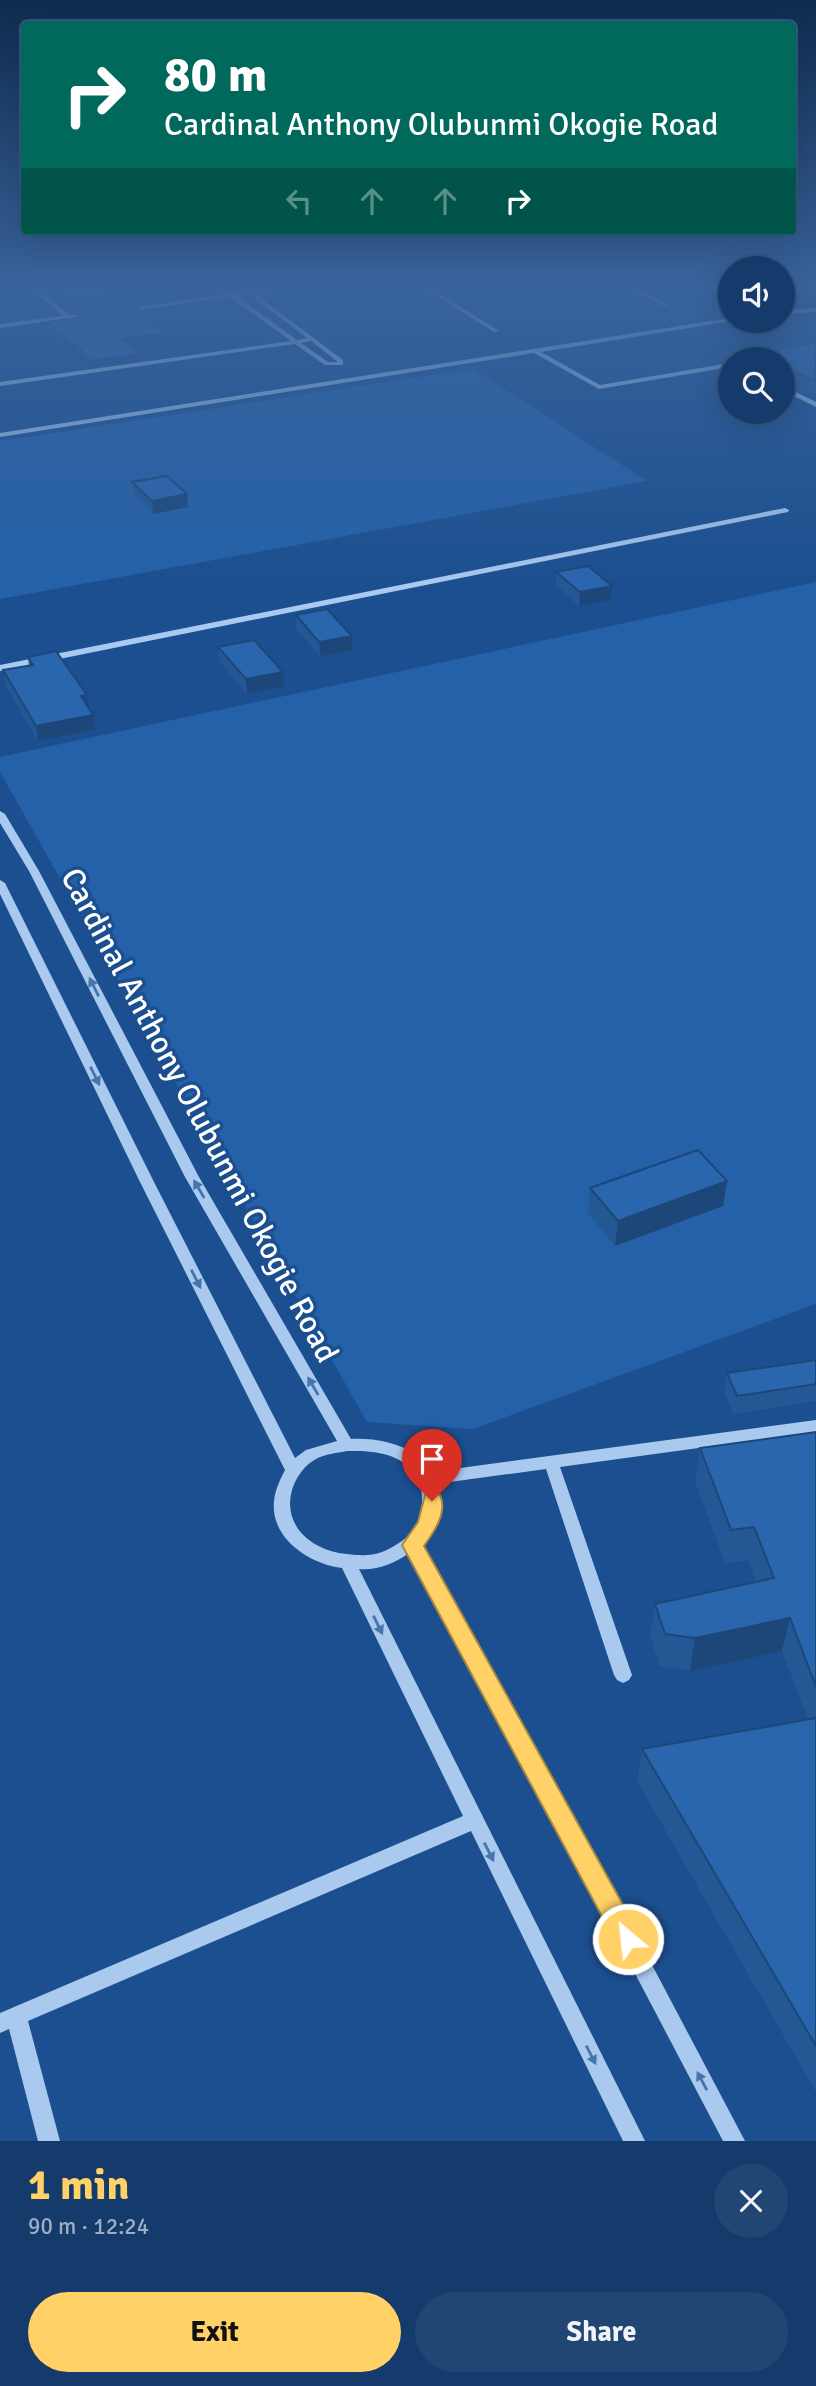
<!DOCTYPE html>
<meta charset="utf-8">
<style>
:root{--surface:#143b6b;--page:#214673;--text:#f1f3f6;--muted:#9dadc1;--line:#33557e;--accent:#ffd166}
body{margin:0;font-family:Signika,sans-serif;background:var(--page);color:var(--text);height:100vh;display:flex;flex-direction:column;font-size:26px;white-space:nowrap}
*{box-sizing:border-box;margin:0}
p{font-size:23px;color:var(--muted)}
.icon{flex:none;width:38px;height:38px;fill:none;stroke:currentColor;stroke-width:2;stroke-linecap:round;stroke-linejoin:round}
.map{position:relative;height:2141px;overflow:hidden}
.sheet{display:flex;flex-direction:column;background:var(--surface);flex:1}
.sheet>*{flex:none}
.guide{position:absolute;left:21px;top:21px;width:775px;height:214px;border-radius:7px;box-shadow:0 7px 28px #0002,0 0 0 2px var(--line);background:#00695c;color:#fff;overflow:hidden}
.tools{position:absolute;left:718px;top:256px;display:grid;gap:14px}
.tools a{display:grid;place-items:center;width:77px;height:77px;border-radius:50%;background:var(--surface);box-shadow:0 7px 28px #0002,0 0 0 2px var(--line);font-size:35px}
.pin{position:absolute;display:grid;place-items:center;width:60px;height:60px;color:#fff;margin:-72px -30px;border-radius:50% 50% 50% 0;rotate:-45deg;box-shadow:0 0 7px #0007}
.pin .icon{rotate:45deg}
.me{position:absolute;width:77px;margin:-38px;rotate:332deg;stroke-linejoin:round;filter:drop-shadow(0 0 5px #0008)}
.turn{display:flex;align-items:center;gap:24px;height:147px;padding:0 28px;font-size:32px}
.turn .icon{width:91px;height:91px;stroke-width:2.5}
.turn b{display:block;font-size:49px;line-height:60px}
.lanes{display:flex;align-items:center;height:66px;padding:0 28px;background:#0003;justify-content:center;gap:35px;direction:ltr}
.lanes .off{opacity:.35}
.round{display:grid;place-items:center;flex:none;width:74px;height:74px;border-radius:37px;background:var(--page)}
.overview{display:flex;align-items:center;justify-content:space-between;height:119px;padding:0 28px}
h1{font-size:42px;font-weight:700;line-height:52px;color:var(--accent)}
.action{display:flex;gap:14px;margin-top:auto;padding:14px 28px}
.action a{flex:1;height:80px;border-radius:42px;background:var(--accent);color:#111;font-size:28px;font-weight:700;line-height:80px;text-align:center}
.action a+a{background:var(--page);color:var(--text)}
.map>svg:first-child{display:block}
.green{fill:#2461a8}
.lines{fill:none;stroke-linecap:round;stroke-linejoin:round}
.minor{fill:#a9c9ee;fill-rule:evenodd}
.wall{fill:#245895}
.shaded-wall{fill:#1d4779}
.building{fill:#2a66ad;stroke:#1d4779;stroke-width:2}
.oneway{fill:#4674ac}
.route{fill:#ffd166;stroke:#a68842;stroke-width:2}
.labels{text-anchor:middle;stroke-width:7;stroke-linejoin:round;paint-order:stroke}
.near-street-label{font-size:32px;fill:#fff;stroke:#1b4f8f}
</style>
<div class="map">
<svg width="816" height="2141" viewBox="0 0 816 2141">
<rect width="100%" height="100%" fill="#1b4f8f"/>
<!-- green -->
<path class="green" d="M 473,369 L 647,481 L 0,599 L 0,441 Z
M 816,582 L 816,1304 L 473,1429 L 367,1422 L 0,772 L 0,757 Z"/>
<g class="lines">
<!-- minor -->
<path class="minor" d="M 27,285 L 33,285 L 69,315 L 93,312 L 96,314 L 0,328 L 0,324 L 63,316 Z
M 208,285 L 214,285 L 224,292 L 219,293 Z
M 294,285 L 308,285 L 255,294 L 343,360 L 343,365 L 325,365 L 295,344 L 0,386 L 0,382 L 291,341 L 230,297 L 122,312 L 119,310 L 245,291 L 244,290 L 247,288 L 251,291 ZM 249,294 L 307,338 L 297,340 L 237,296 ZM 311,341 L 338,362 L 328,362 L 301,343 Z
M 419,285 L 426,285 L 499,331 L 494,332 Z
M 621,285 L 628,285 L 669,305 L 664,306 Z
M 816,308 L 816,312 L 782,314 L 782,310 Z
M 730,318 L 732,321 L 541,352 L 600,385 L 730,363 L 730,367 L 599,389 L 534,353 L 0,437 L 0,433 Z
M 782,385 L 816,402 L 816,407 L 782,390 Z
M 785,508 L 789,510 L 788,512 L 0,671 L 0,665 Z
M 0,811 L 5,814 L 39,871 L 199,1177 L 351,1439 C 372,1438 399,1442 416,1455 C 421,1460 426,1467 431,1472 L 816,1420 L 816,1432 L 560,1467 L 632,1675 L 629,1680 L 623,1683 L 617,1680 L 614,1675 L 546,1469 L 435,1484 C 441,1508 434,1524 421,1544 L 623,1910 L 745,2141 L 723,2141 L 609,1924 L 409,1553 C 396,1563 376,1571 359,1569 L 645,2141 L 623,2141 L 471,1831 L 28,2021 L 60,2141 L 38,2141 L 9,2029 L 0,2033 L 0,2013 L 463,1816 L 342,1568 C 309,1564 270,1538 274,1501 C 275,1490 280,1480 285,1470 L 140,1182 L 0,894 L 0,880 L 5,883 L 154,1182 L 295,1458 L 306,1450 L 337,1441 L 185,1177 L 29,871 L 0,823 ZM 347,1451 C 366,1451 387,1451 404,1463 C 430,1482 427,1522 402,1541 C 382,1555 370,1557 347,1554 C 312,1551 280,1525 293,1487 C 297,1476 305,1465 316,1459 C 325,1454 337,1453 347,1451 Z"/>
</g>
<!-- wall -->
<path class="wall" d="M 52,287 L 128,304 L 69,312 L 54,298 Z
M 77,315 L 166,339 L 129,344 L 141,360 L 91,367 L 76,349 L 72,350 L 48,328 L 48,322 L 77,319 Z
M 816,343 L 816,399 L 782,383 L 782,359 L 752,359 L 753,353 Z
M 132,482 L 187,494 L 188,507 L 153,514 L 134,495 Z
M 556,572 L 612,586 L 611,600 L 579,606 L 556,585 Z
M 296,615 L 352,636 L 352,650 L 320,656 L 296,629 Z
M 218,647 L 283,672 L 284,686 L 247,694 L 219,661 Z
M 28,657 L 88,708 L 93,715 L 95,730 L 38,741 L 5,685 L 3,670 L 29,666 Z
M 590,1188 L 723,1206 L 615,1246 L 588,1213 Z
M 816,1360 L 816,1401 L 733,1414 L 724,1391 L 727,1373 Z
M 816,1432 L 816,2092 L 637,1781 L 642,1749 L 808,1719 L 782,1651 L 690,1671 L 660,1666 L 650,1636 L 655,1604 L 756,1582 L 748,1560 L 725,1563 L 695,1481 L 700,1448 Z"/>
<!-- shaded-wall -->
<path class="shaded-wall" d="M 127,293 L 128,304 L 69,312 L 68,301 Z
M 165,333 L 166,339 L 124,344 L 123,339 Z
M 71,344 L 75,344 L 76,349 L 72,350 Z
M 140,354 L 141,360 L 91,367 L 90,361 Z
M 187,494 L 188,507 L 153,514 L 152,501 Z
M 612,586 L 611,600 L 579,606 L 580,592 Z
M 352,636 L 352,650 L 320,656 L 319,642 Z
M 283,672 L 284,686 L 247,694 L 246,679 Z
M 87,695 L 89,709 L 81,696 Z
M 93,715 L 95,730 L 38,741 L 36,726 Z
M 727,1181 L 723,1206 L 615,1246 L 618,1221 Z
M 790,1618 L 782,1651 L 690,1671 L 695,1638 Z"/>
<!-- building -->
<path class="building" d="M 73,285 L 118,285 L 127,293 L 68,301 L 52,287 Z
M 136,307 L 165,333 L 123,339 L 140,354 L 90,361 L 75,344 L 71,344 L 48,322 L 80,318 L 77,315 Z
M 816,343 L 816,381 L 782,366 L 782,359 L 766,359 L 753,353 Z
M 167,476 L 187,494 L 152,501 L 132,482 Z
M 588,566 L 612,586 L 580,592 L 556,572 Z
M 327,609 L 352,636 L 319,642 L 296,615 Z
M 254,640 L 283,672 L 246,679 L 218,647 Z
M 56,651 L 87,695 L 81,696 L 93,715 L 36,726 L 3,670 L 33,665 L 28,657 Z
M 698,1150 L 727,1181 L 618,1221 L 590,1188 Z
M 816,1360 L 816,1384 L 737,1396 L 727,1373 Z
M 816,1432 L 816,1687 L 790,1618 L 695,1638 L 665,1634 L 655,1604 L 774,1578 L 754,1527 L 731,1530 L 700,1448 Z
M 816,1718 L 816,2046 L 642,1749 Z"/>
<!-- one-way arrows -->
<defs><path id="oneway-solid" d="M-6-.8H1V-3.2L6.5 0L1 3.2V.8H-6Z" transform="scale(1.75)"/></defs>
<g class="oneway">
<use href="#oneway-solid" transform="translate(94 987) rotate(-117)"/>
<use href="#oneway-solid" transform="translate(95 1076) rotate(64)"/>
<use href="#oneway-solid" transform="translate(199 1189) rotate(-120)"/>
<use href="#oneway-solid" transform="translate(196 1279) rotate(63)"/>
<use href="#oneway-solid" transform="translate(313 1386) rotate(-120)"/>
<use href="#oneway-solid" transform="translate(378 1625) rotate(64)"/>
<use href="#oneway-solid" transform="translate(489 1852) rotate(63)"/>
<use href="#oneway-solid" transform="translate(591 2055) rotate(63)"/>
<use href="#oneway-solid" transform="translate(702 2081) rotate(-118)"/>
</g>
<!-- sky -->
<linearGradient id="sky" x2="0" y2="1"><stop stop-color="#0f2b4f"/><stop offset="0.49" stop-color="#39639b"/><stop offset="1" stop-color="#39639b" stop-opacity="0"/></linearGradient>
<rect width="816" height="584" fill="url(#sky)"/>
<!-- route -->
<path class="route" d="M 432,1493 L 440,1495 C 448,1512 434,1532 424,1546 L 637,1930 L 640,1939 L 637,1948 L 628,1952 L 619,1948 L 402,1545 L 418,1522 L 425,1495 Z"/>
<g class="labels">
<!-- near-street labels -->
<g class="near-street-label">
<text transform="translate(200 1115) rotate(62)" y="11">Cardinal Anthony Olubunmi Okogie Road</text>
</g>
</g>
</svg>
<div class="tools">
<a><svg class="icon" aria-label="sound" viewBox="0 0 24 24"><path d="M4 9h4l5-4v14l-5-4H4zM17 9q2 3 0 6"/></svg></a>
<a><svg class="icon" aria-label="search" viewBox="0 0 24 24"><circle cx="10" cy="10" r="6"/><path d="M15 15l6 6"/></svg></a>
</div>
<div class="pin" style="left:432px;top:1501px;background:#d93025"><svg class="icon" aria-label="arrive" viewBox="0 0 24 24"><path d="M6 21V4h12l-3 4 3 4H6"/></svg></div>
<svg class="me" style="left:628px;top:1939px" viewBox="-20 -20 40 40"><circle r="17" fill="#ffd166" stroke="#fff" stroke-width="3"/><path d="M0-11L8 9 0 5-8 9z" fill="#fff"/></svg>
<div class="guide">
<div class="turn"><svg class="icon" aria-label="right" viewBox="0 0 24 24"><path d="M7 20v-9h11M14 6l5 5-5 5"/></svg><div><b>80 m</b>Cardinal Anthony Olubunmi Okogie Road</div></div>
<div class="lanes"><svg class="icon off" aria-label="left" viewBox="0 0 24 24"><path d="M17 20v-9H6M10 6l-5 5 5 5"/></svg><svg class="icon off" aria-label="ahead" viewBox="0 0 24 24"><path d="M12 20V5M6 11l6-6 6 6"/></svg><svg class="icon off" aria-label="ahead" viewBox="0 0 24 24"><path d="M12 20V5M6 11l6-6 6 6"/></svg><svg class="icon" aria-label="right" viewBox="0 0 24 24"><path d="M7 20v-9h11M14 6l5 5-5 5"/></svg></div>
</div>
</div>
<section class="sheet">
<div class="overview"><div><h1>1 min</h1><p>90 m · 12:24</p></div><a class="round"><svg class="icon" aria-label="close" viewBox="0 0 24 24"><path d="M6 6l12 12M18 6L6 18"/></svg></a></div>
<div class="action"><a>Exit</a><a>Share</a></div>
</section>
